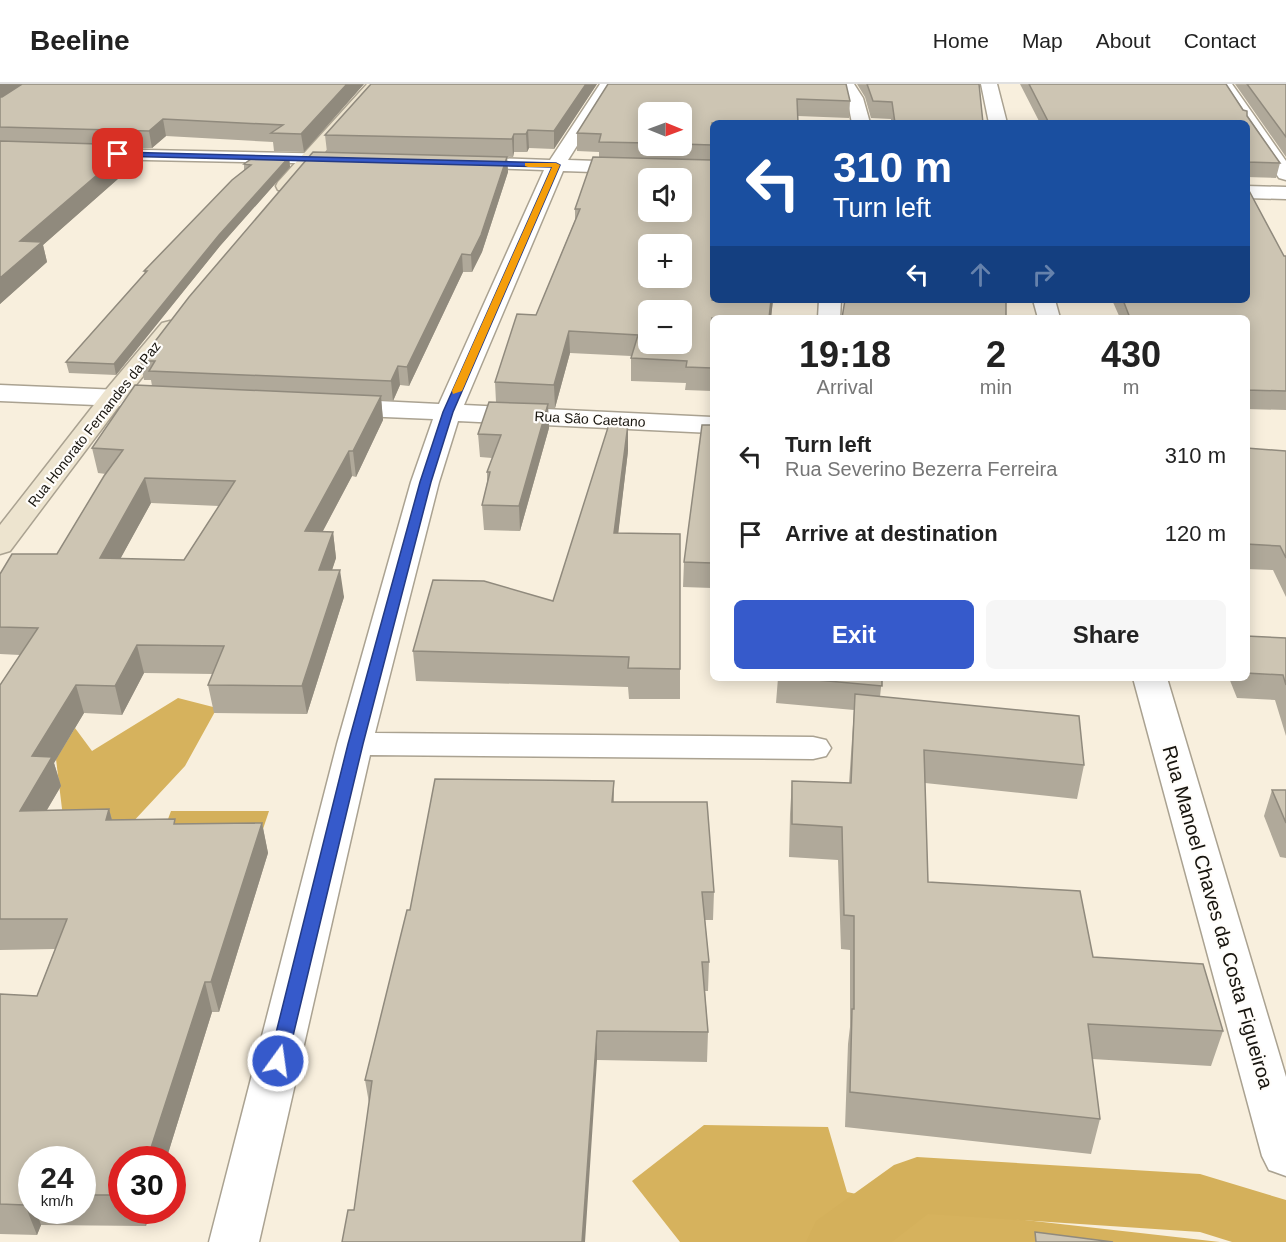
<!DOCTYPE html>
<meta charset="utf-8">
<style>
:root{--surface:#fff;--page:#f6f6f6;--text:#222;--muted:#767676;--line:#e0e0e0;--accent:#365acb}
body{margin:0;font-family:Arial,sans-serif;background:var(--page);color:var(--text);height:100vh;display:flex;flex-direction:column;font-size:22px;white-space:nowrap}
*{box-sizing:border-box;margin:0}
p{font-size:20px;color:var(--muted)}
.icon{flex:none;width:33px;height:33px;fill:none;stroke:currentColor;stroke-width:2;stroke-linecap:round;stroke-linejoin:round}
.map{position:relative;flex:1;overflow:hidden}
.side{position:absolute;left:710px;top:231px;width:540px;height:366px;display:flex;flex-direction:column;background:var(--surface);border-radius:9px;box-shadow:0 3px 15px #0003}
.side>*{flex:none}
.guide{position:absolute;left:710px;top:36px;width:540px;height:183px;border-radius:9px;box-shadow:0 3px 15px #0003;background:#1a4fa0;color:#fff;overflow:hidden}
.needle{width:39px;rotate:91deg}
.fabs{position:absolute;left:638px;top:18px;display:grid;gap:12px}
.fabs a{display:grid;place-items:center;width:54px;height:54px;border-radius:9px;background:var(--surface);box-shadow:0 3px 15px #0003;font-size:30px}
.speed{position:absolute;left:18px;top:1062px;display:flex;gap:12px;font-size:30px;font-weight:700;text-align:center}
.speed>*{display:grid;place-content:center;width:78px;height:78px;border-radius:50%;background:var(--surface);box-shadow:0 3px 15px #0003;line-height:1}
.speed small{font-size:15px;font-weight:400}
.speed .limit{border:9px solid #d22;background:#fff;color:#111}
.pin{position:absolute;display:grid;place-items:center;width:51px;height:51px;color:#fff;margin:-26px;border-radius:12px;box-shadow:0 3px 9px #0006}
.me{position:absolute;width:66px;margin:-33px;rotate:14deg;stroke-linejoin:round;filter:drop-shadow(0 0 4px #0008)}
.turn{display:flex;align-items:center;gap:21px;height:126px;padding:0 24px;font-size:27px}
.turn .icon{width:78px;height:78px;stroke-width:2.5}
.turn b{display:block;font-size:42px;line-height:51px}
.lanes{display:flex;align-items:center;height:57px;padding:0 24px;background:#0003;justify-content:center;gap:30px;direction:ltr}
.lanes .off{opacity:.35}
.eta{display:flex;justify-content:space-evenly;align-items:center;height:102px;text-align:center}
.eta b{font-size:36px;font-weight:600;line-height:42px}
.cta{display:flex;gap:12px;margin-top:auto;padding:12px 24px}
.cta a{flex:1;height:69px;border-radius:9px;background:var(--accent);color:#fff;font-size:24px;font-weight:600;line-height:69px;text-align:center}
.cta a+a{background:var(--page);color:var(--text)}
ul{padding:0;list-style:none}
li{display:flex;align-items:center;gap:18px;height:78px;padding:0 24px}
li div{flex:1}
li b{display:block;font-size:22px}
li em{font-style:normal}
header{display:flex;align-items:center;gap:36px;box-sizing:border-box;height:84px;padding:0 30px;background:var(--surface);border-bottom:2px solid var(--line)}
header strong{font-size:28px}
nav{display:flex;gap:33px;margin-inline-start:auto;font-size:21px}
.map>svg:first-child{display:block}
.forest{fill:#d6b25d}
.water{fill:#d4b05b}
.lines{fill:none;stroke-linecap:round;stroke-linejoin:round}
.canal{fill:#d4b05b;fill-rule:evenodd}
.street-casing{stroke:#aaa291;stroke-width:3}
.secondary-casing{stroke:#aaa291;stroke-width:3}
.street{fill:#fff;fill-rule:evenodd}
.secondary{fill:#ede4cf;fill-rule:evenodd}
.wall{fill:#b0a99a;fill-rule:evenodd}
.shaded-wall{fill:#908a7d}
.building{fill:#cdc5b3;stroke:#908a7d;stroke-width:1.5;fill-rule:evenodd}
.route{fill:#365acb;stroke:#233a84;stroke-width:1.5}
.slow{fill:#f59e0b}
.labels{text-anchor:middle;stroke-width:4.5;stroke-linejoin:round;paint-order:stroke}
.far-street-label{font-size:14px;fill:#17140e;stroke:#fffdfa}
.near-street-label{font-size:20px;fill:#17140e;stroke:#fffdfa}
</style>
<header>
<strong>Beeline</strong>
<nav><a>Home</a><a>Map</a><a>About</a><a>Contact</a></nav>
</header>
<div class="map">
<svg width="1286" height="1158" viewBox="0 0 1286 1158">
<rect width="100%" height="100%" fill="#f8efdd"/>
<!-- forest -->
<path class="forest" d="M 178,614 L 217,624 L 185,682 L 117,755 L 69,783 L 56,675 L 75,644 L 92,667 Z
M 704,1041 L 828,1043 L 847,1108 L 928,1125 L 1220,1158 L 680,1158 L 632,1097 Z"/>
<!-- water -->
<path class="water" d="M 171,727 L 269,727 L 260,754 L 161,754 Z"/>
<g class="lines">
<!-- canal -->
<path class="canal" d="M 917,1073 L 1200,1090 L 1286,1116 L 1286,1158 L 1232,1158 L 1200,1148 L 928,1130 L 892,1158 L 806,1158 L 816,1137 L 894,1081 Z"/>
<defs>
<path id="street" d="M 600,0 L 616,0 L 568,76 L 712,81 L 712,92 L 563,87 L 464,321 L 712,333 L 712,349 L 458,337 L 439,398 L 375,649 L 813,653 L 826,656 L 831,664 L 826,672 L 813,675 L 370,671 L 259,1158 L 209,1158 L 337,660 L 411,398 L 433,335 L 337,331 L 328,328 L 324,323 L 328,318 L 337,315 L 439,320 L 544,86 L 462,83 L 456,82 L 453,78 L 456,74 L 462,73 L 550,76 Z
M 838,0 L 854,0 L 863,14 L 870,39 L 852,39 L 847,14 Z
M 981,0 L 997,0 L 1007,39 L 989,39 Z
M 1216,0 L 1232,0 L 1286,77 L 1286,96 L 1279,94 L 1246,45 L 1246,39 L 1242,39 Z
M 0,63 L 345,70 L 351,71 L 354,75 L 351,79 L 345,80 L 0,73 Z
M 1246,102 L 1286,103 L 1286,115 L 1246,114 Z
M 819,216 L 841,216 L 840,234 L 818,234 Z
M 1033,216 L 1055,216 L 1060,234 L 1038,234 Z
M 0,301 L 144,307 L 153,310 L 157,315 L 153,320 L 144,323 L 0,317 Z
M 1133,594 L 1167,594 L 1286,993 L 1286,1092 L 1269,1086 L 1262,1072 Z"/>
<path id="secondary" d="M 367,0 L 384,0 L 292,106 L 278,106 L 276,102 L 278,98 Z
M 170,237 L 178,239 L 182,244 L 178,249 L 122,318 L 10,467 L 0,470 L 0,441 L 104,308 L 162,239 Z"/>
</defs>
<!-- street casing -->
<use href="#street" class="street-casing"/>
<!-- secondary casing -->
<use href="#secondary" class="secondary-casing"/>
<!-- street -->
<use href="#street" class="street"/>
<!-- secondary -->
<use href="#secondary" class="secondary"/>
</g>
<!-- wall -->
<path class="wall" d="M 0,0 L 364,0 L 304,68 L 274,67 L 273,58 L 166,52 L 152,64 L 133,64 L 136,79 L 43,161 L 47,178 L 0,220 Z
M 597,0 L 554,65 L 529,64 L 527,68 L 514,68 L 513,73 L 476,72 L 507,73 L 508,88 L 482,168 L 472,188 L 463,188 L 409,302 L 400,301 L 393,317 L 381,316 L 383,336 L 356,393 L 352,392 L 323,447 L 333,448 L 336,474 L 332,486 L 344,513 L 307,630 L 214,629 L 208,601 L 213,590 L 144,589 L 122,631 L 84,629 L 54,679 L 61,702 L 47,726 L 109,725 L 112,736 L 176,740 L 262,739 L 268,769 L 219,928 L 212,928 L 166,1076 L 122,1076 L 122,1126 L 150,1126 L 146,1142 L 41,1141 L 37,1151 L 0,1150 L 0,910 L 37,912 L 55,865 L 0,866 L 0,601 L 20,571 L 0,570 L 0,490 L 57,470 L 106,390 L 98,389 L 92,364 L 152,302 L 151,296 L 144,296 L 140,277 L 327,68 L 325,51 ZM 151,419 L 219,422 L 184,476 L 120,475 ZM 32,1076 L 82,1076 L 82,1126 L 32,1126 Z
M 608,0 L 850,17 L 849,34 L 798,32 L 712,39 L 712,216 L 773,216 L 771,234 L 712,234 L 712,307 L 685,306 L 686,299 L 631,297 L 631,272 L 570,269 L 555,324 L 548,324 L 549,344 L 520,447 L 484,446 L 482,421 L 487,399 L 487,388 L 492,374 L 480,373 L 478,350 L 496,318 L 495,298 L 536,231 L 575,136 L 575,125 L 599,73 L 599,68 L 577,67 L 577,49 ZM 648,28 L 681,28 L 681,62 L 648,62 Z
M 857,0 L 979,0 L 983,39 L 891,39 L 891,35 L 871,34 L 865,13 Z
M 1020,0 L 1226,0 L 1280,79 L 1276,94 L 1246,93 L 1246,39 L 1040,39 Z
M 1235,0 L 1286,0 L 1286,73 Z
M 289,73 L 290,83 L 220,162 L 116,291 L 69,289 L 66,278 L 145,190 L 144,187 L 244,86 L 244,80 Z
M 1284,172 L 1286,172 L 1286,326 L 1246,325 L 1246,234 L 1120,234 L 1112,216 L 1246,216 Z
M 712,341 L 712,504 L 683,503 L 684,478 Z
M 1246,364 L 1286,367 L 1286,513 L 1273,486 L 1246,485 Z
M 628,367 L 618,449 L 680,585 L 680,615 L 629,615 L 628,603 L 416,597 L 413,567 L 553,517 Z
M 1246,552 L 1286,554 L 1286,652 L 1275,616 L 1237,614 L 1229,594 L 1246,594 Z
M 778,594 L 882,594 L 880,613 L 1084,681 L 1077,715 L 925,699 L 928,798 L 1093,873 L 1223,947 L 1211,982 L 1092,975 L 1100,1035 L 1091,1070 L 845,1043 L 848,960 L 850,943 L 850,866 L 841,865 L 838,776 L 789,773 L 790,730 L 792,697 L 849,699 L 854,626 L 776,619 Z
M 614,697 L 614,718 L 714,808 L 713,836 L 705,836 L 709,878 L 708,907 L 705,907 L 708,948 L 707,978 L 597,976 L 354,1126 L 369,1019 L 365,996 L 410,826 Z
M 1272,706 L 1286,706 L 1286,774 L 1280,773 L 1264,732 Z"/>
<!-- shaded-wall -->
<path class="shaded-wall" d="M 0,0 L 23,0 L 0,14 Z
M 347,0 L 364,0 L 304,68 L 301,50 Z
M 586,0 L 597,0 L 554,65 L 554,47 Z
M 163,35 L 166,52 L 152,64 L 149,47 Z
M 528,46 L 529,64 L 527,68 L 526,50 Z
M 514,50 L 514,68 L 513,73 L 512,55 Z
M 132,61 L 136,79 L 43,161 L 47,178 L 0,220 L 0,194 L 20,157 Z
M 289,73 L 290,83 L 220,162 L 116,291 L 114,280 L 219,151 Z
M 507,73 L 508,88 L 482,168 L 472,188 L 471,171 Z
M 462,170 L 463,188 L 409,302 L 407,283 Z
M 771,216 L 773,216 L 771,234 L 769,234 Z
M 569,247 L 570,269 L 555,324 L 554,301 Z
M 398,282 L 400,301 L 393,317 L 391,297 Z
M 381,312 L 383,336 L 356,393 L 353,367 Z
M 548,320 L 549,344 L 520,447 L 519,422 Z
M 628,340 L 628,367 L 615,477 L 614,449 Z
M 349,367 L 352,392 L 309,473 L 305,447 Z
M 145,394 L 151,419 L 106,501 L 100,474 Z
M 333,448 L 336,474 L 323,513 L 319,486 Z
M 340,486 L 344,513 L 307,630 L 302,602 Z
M 137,561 L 144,589 L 122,631 L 115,602 Z
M 76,601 L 84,629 L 54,679 L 61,702 L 29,756 L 20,727 L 32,672 Z
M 109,725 L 117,755 L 106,736 Z
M 262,739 L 268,769 L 219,928 L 211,898 Z
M 205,898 L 212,928 L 166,1076 L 147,1076 Z
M 597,947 L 597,976 L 585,1158 L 582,1158 Z
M 29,1110 L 32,1116 L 32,1126 L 36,1126 L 41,1141 L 37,1151 L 25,1121 Z
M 141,1126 L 150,1126 L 146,1142 Z"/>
<!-- building -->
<path class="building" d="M 22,0 L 347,0 L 301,50 L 271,49 L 283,41 L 163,35 L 149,47 L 0,43 L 0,13 L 2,13 Z
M 371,0 L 586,0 L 554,47 L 528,46 L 526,50 L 514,50 L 512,55 L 325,51 Z
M 608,0 L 846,0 L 850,17 L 797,15 L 798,39 L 712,39 L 712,61 L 681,60 L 681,28 L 648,28 L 648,59 L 599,58 L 601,50 L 577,49 Z
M 867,0 L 979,0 L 983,39 L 895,39 L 892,18 L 873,17 Z
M 1029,0 L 1226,0 L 1243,26 L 1247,27 L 1247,32 L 1280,79 L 1246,78 L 1246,39 L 1049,39 Z
M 1247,0 L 1286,0 L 1286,53 Z
M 0,57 L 132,61 L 20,157 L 42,158 L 0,194 Z
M 313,68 L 507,73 L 481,151 L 471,171 L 462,170 L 407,283 L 398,282 L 391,297 L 149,287 L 155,277 L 140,277 L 189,213 Z
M 254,73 L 289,73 L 219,151 L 114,280 L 66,278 L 147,187 L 144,187 L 232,96 L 251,81 L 244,80 Z
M 593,73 L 712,76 L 712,216 L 771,216 L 769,234 L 712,234 L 712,284 L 686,283 L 687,277 L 631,274 L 638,251 L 569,247 L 554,301 L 495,298 L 517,230 L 536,231 L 580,125 L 575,125 ZM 648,94 L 681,94 L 681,128 L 648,128 ZM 648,160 L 681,160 L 681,194 L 648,194 ZM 648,226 L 681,226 L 681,260 L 648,260 Z
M 1246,101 L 1284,172 L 1286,172 L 1286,307 L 1246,306 L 1246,234 L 1130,234 L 1123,216 L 1246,216 Z
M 845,216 L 1006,216 L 1006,234 L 842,234 Z
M 135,301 L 381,312 L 353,367 L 349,367 L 305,447 L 333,448 L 319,486 L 340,486 L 302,602 L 208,601 L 224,562 L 137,561 L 115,602 L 76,601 L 32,672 L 52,673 L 20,727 L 109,725 L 106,736 L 175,735 L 174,740 L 262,739 L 211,898 L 205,898 L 147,1076 L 122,1076 L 122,1111 L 82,1111 L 82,1076 L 32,1076 L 32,1110 L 29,1110 L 25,1121 L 0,1120 L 0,910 L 37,912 L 67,835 L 0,835 L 0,601 L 38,544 L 0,543 L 0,490 L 12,470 L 57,470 L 104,392 L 123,366 L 92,364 ZM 145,394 L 235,397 L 184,476 L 100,474 Z
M 489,318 L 548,320 L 519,422 L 482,421 L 490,388 L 487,388 L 501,351 L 478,350 Z
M 610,337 L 628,340 L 614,449 L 680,450 L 680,585 L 628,584 L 629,573 L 413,567 L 433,496 L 484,497 L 553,517 Z
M 702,341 L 712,341 L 712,479 L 684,478 Z
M 1246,364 L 1286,367 L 1286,474 L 1280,462 L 1246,460 Z
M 1246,552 L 1286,554 L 1286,601 L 1283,591 L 1246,589 Z
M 795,594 L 882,594 L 882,602 Z
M 855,610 L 1079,632 L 1084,681 L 924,666 L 928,798 L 1080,807 L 1093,873 L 1203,880 L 1223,947 L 1088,940 L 1100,1035 L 850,1008 L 852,925 L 854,925 L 854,832 L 844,831 L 842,743 L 792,740 L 792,697 L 851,699 Z
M 435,695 L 614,697 L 612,718 L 707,718 L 714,808 L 702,808 L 709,878 L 702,878 L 708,948 L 597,947 L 582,1158 L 342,1158 L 348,1126 L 354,1126 L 372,997 L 365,996 L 407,826 L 410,826 Z
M 1272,706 L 1286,706 L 1286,739 Z
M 1035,1148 L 1113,1158 L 1036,1158 Z"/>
<!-- route -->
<path class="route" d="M 118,68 L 556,79 L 560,81 L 453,328 L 431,398 L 363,660 L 287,977 L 285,982 L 278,984 L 272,982 L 269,977 L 348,660 L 420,398 L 443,328 L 552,83 L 116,72 Z"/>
<!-- slow -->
<path class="slow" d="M 525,79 L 556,79 L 560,81 L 462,307 L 453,310 L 452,307 L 552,83 L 528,83 L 525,82 Z"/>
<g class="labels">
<!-- far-street labels -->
<g class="far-street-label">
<text transform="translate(590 335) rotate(3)" y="5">Rua São Caetano</text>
<text transform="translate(94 340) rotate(-52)" y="5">Rua Honorato Fernandes da Paz</text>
</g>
<!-- near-street labels -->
<g class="near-street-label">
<text transform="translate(1218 833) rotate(74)" y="7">Rua Manoel Chaves da Costa Figueiroa</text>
</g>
</g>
</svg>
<div class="fabs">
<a><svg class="needle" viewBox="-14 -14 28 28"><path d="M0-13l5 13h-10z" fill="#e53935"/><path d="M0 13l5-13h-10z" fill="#767676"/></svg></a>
<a><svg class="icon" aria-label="sound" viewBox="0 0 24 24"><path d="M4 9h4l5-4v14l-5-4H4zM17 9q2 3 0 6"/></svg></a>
<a>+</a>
<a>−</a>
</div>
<div class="speed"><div>24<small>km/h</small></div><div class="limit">30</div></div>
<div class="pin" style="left:118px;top:70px;background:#d93025"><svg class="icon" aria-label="arrive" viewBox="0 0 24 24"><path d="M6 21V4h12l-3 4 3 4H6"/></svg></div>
<svg class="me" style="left:278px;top:977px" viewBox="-20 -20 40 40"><circle r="17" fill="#365acb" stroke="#fff" stroke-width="3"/><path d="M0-11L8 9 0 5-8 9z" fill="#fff"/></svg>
<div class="guide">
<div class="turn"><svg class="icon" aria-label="left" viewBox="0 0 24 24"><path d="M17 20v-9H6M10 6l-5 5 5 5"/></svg><div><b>310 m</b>Turn left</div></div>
<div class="lanes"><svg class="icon" aria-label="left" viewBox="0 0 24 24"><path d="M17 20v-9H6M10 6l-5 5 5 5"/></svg><svg class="icon off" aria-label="ahead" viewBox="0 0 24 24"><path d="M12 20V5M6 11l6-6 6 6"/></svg><svg class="icon off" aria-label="right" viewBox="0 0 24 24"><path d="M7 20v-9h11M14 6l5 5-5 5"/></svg></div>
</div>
<section class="side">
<div class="eta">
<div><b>19:18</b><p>Arrival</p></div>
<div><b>2</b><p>min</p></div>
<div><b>430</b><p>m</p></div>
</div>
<ul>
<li><svg class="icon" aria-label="left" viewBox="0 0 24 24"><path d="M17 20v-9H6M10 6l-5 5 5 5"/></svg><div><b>Turn left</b><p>Rua Severino Bezerra Ferreira</p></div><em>310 m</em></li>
<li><svg class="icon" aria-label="arrive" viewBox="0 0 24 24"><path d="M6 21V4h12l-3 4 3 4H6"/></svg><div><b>Arrive at destination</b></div><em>120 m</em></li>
</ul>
<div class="cta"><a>Exit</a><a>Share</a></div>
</section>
</div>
